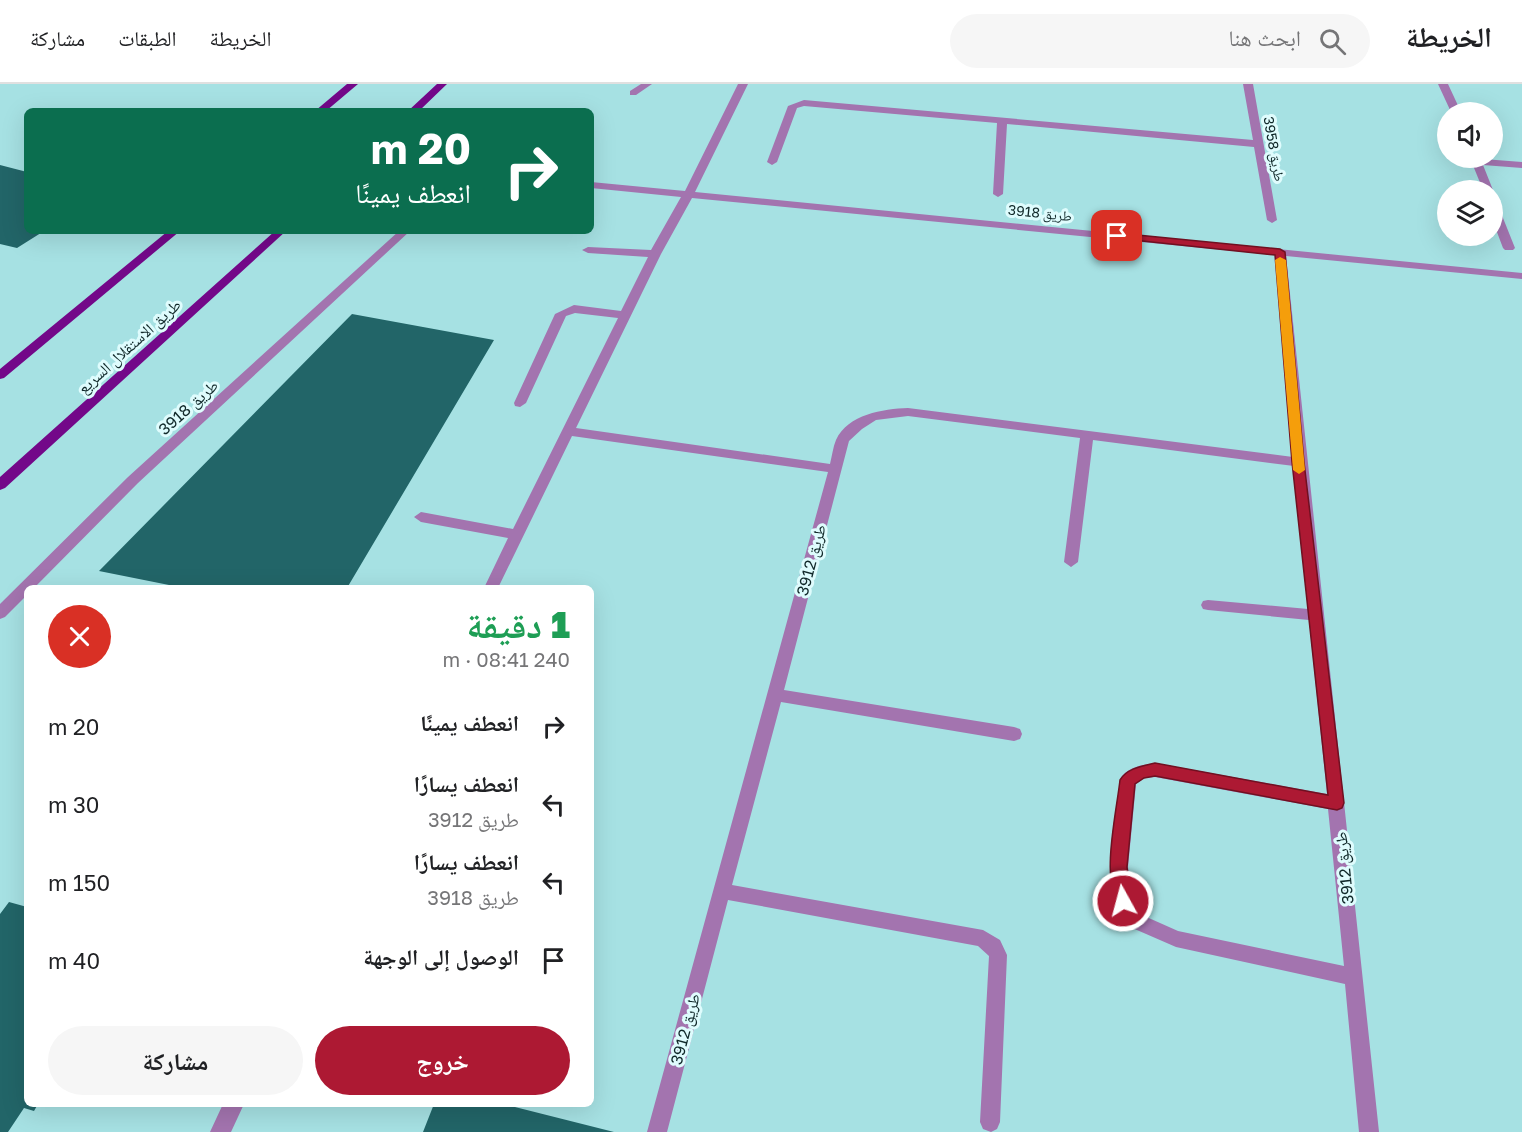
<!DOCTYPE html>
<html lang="ar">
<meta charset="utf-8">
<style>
:root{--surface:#fff;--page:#f6f6f6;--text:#202124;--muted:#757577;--line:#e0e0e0;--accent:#ad1933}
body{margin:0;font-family:"Golos Text","Noto Naskh Arabic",sans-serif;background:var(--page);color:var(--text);direction:rtl;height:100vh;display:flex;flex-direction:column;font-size:22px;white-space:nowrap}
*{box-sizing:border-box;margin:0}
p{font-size:20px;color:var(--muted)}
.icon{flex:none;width:33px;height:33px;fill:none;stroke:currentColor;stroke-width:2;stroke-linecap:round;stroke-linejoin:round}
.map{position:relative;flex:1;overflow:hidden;direction:ltr}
.side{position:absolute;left:24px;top:501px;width:570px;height:522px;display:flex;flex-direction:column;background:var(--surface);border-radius:9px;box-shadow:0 6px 24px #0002;direction:rtl}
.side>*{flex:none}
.hud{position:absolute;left:24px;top:24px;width:570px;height:126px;border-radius:9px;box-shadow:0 6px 24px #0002;direction:rtl;background:#0b6e4f;color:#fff;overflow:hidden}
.fabs{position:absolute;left:1437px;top:18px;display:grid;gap:12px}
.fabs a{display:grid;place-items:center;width:66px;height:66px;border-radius:50%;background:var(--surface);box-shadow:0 6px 24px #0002;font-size:30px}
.pin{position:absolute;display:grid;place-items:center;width:51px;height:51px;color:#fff;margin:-26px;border-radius:12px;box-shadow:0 3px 9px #0006}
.me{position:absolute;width:66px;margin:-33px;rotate:353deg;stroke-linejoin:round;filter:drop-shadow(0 0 4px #0008)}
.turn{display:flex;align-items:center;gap:21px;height:126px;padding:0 24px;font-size:27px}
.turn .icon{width:78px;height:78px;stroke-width:2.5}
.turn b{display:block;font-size:42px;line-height:51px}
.round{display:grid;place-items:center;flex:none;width:63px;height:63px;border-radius:32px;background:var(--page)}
.headline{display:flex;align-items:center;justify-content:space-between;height:102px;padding:0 24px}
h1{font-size:36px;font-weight:800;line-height:45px;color:#1e9e55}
.primary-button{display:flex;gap:12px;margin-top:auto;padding:12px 24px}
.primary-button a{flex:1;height:69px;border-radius:36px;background:var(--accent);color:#fff;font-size:24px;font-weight:800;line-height:69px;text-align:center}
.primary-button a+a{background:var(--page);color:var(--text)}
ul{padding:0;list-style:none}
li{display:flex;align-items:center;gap:18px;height:78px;padding:0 24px}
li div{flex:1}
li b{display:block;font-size:22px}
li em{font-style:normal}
header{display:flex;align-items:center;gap:36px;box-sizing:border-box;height:84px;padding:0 30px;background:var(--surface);border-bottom:2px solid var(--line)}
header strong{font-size:28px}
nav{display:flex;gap:33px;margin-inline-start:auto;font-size:21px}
.search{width:420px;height:54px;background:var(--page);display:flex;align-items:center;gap:15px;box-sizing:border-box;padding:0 21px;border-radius:33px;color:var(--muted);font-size:22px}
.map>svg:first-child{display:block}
.building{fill:#226568}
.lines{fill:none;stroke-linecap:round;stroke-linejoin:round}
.minor{fill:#a374af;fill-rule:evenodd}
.major{fill:#730889;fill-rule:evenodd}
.route{fill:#ad1933;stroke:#701021;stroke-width:1.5}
.slow{fill:#f59e0b}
.labels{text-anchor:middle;stroke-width:6;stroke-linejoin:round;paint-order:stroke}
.far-street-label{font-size:14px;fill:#102829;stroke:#dffcfd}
.street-label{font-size:16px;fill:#102829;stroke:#dffcfd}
</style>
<header>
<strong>الخريطة</strong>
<div class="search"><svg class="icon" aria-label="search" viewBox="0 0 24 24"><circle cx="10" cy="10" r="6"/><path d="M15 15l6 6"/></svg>ابحث هنا</div>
<nav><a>الخريطة</a><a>الطبقات</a><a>مشاركة</a></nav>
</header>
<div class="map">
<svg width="1522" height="1048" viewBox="0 0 1522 1048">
<rect width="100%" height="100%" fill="#a6e1e3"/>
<!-- building -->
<path class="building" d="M 0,81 L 27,88 L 27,147 L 44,147 L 17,164 L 0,160 Z
M 352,230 L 494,256 L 347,504 L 184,504 L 99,487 Z
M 9,818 L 27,823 L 27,1020 L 38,1020 L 34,1027 L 24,1024 L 8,1048 L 0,1048 L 0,830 Z
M 434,1020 L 503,1020 L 614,1048 L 423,1048 Z"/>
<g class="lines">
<!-- minor -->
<path class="minor" d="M 641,0 L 652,0 L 636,11 L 630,11 L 630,7 Z
M 738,0 L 748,0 L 695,108 L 1522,189 L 1522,195 L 1286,172 L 1379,1048 L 1359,1048 L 1345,900 L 1176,863 L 1130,843 L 1114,817 L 1110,783 L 1120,696 C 1126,683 1142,681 1155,679 L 1327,710 L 1309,536 L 1208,526 L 1203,525 L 1201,521 L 1203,517 L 1208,516 L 1308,525 L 1294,382 L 1093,356 L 1078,478 L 1071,483 L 1064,478 L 1080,354 L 908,332 L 876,336 L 862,345 L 849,357 L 784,606 L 1014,643 L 1020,645 L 1022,650 L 1020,655 L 1014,657 L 781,618 L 732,801 L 983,846 L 1000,856 L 1007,871 L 1000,1038 L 997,1045 L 991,1048 L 983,1045 L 980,1038 L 989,872 L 978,862 L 728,816 L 667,1048 L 647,1048 L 828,388 L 572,352 L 498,504 L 484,504 L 508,454 L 421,438 L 414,433 L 421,428 L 513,445 L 618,234 L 575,229 L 566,232 L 526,319 L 520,323 L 515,322 L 514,319 L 555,230 L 574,221 L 621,227 L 648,173 L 588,169 L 582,166 L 588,163 L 651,166 L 681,113 L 591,104 L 591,98 L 685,107 ZM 692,114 L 1275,171 L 1293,373 L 908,324 C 883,325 848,330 836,356 C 833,363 832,372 830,380 L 576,344 L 661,170 ZM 1155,693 L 1328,725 L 1344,882 L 1178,847 L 1142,831 L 1132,815 L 1128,783 L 1136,700 L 1145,694 Z
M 1243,0 L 1253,0 L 1277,136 L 1272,139 L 1267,136 L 1254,63 L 1007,40 L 1003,110 L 998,113 L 993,110 L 997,39 L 804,22 L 797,24 L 777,78 L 772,81 L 767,78 L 788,22 L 804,16 L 1253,56 Z
M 1438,0 L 1448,0 L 1461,28 L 1451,28 Z
M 1470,74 L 1522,78 L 1522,84 L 1483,81 L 1493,106 L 1483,106 Z
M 1492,116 L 1497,119 L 1515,164 L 1513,166 L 1505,166 L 1503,164 L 1492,135 Z
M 399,147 L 410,147 L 138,399 L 34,504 L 27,504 L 27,511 L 5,533 L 0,535 L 0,520 L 128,393 Z
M 223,1020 L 244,1020 L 231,1048 L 210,1048 Z"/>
<!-- major -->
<path class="major" d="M 347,0 L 358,0 L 326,27 L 315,27 Z
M 437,0 L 447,0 L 419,27 L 408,27 Z
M 168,147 L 180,147 L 4,294 L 0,295 L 0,285 Z
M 275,147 L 286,147 L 5,404 L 0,406 L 0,393 Z"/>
</g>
<!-- route -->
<path class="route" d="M 1117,149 L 1280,165 L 1285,168 L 1304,378 L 1344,719 L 1342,724 L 1337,726 L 1155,692 L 1144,694 L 1135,700 L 1127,783 L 1131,817 L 1129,822 L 1123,824 L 1117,822 C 1102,790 1116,731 1120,696 C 1127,684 1143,682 1155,679 L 1328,711 L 1292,378 L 1275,171 L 1114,154 L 1112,152 Z"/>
<!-- slow -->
<path class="slow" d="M 1280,173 L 1286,176 L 1305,386 L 1299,390 L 1293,386 L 1275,176 Z"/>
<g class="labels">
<!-- far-street labels -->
<g class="far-street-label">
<text transform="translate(1274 65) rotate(80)" y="5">طريق 3958</text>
<text transform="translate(1040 129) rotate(6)" y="5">طريق 3918</text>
</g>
<!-- street labels -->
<g class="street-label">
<text transform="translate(129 262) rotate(-42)" y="6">طريق الاستقلال السريع</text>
<text transform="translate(188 323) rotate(-42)" y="6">طريق 3918</text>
<text transform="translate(811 476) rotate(-75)" y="6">طريق 3912</text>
<text transform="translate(1344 784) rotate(-96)" y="6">طريق 3912</text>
<text transform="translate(685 945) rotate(-75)" y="6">طريق 3912</text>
</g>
</g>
</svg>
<div class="fabs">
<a><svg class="icon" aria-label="sound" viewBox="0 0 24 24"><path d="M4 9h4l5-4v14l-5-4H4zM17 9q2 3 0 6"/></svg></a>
<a><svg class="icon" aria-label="layers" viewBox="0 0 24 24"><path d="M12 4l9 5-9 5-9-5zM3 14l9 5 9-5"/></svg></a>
</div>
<div class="pin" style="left:1117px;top:152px;background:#d93025"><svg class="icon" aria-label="arrive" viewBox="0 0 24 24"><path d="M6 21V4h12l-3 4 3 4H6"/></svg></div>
<svg class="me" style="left:1123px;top:817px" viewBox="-20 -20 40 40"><circle r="17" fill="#ad1933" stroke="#fff" stroke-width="3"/><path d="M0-11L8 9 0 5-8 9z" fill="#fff"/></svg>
<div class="hud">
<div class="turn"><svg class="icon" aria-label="right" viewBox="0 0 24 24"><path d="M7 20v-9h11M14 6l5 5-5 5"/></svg><div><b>20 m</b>انعطف يمينًا</div></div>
</div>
<section class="side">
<div class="headline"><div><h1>1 دقيقة</h1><p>240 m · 08:41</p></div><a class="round" style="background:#d93025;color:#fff"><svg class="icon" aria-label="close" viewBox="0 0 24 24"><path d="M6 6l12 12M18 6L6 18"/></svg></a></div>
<ul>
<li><svg class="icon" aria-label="right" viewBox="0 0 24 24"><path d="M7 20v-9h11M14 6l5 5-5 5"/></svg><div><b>انعطف يمينًا</b></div><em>20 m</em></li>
<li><svg class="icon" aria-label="left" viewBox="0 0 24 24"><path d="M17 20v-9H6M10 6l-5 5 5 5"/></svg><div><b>انعطف يسارًا</b><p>طريق 3912</p></div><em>30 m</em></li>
<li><svg class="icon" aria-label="left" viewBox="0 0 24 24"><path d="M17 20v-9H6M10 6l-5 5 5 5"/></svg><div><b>انعطف يسارًا</b><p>طريق 3918</p></div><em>150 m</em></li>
<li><svg class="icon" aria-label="arrive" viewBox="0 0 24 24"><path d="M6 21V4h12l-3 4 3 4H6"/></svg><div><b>الوصول إلى الوجهة</b></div><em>40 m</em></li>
</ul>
<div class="primary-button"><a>خروج</a><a>مشاركة</a></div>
</section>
</div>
